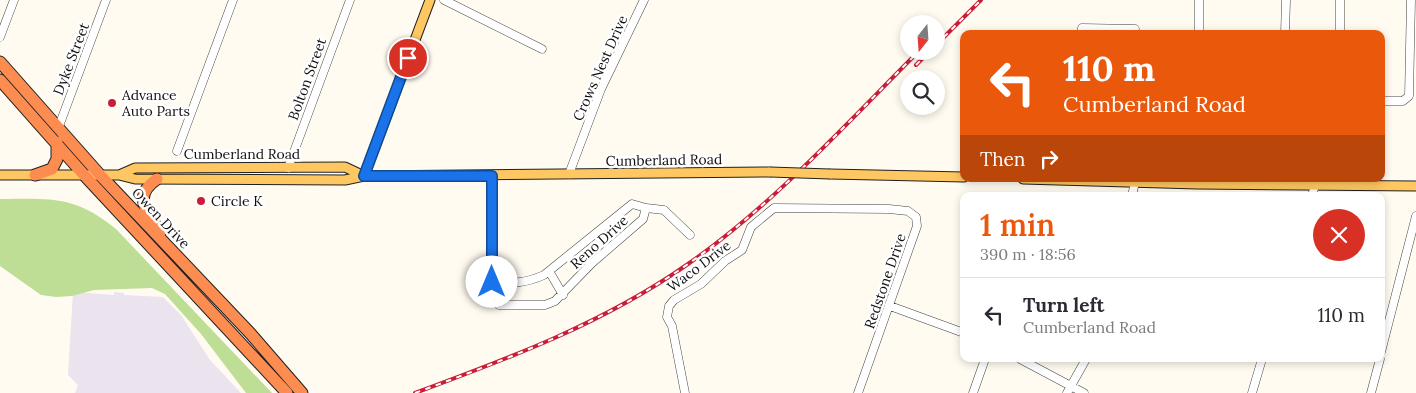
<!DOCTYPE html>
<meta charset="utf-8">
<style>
:root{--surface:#fff;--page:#f7f7f7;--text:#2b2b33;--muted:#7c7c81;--line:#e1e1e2;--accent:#ea580c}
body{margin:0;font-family:Lora,serif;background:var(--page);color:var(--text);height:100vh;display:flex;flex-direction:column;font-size:19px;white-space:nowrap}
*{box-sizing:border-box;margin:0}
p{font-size:16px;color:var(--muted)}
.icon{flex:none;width:28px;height:28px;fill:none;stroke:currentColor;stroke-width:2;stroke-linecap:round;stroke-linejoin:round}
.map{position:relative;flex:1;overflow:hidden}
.details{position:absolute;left:960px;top:192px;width:425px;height:170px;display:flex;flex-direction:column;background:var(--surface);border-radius:10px;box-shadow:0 2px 8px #0003}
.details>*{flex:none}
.top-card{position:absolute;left:960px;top:30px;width:425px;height:152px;border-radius:10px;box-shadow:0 2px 8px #0003;background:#ea580c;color:#fff;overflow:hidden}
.needle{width:32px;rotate:197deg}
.fabs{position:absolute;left:900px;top:15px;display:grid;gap:10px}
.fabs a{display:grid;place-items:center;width:45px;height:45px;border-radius:50%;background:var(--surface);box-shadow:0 2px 8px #0003;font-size:25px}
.pin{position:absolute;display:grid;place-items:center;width:42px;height:42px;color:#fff;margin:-21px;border:2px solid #fff;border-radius:50%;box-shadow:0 1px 5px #0007}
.me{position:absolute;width:55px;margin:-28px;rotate:0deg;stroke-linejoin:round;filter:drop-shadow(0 0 4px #0008)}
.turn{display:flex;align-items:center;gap:18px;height:105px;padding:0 20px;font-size:22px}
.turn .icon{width:65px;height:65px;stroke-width:2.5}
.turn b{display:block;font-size:35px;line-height:42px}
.then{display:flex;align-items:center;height:48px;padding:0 20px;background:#0003;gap:10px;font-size:19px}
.round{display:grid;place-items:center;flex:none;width:52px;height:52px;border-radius:26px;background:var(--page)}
.headline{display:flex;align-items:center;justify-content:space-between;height:85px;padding:0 20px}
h1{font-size:30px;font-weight:600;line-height:38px;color:var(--accent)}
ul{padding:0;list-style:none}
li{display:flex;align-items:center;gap:15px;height:75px;padding:0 20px;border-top:1px solid var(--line)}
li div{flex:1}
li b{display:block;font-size:19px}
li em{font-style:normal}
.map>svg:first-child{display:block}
.industrial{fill:#ebe3ee}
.forest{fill:#bede95}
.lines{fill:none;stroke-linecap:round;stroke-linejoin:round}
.minor-casing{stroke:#424242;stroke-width:9}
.major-casing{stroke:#202020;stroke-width:11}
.highway-casing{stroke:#202020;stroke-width:13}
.minor{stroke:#fff;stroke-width:8}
.major{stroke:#ffc761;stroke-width:9}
.highway{stroke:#fd8c51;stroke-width:11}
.rail-casing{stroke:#c91d38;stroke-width:4}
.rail{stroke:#fff;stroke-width:2;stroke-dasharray:5.5;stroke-linecap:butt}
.major-bridge-casing{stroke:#202020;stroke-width:11;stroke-linecap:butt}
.major-bridge{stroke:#ffc761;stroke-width:9}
.route-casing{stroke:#114b97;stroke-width:12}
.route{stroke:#1a73e8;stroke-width:9}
.poi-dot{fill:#c91d38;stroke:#fff;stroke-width:2}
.labels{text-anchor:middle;stroke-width:5;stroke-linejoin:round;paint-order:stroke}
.street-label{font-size:14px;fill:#0f0f0f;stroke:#fff}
.poi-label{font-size:14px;fill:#0f0f0f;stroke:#fff;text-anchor:start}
</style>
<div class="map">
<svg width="1416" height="393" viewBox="0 0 1416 393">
<rect width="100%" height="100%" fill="#fffbf1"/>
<!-- industrial -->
<path class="industrial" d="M 73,292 L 114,295 L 114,292 L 124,293 L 124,295 L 163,297 L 181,315 L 210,360 L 241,393 L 75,393 L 78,385 L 68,375 Z"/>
<!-- forest -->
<path class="forest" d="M 0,199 C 51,199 74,195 116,229 L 272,393 L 246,393 L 201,334 L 165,294 L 152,288 L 94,290 L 72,296 L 56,297 L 41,295 L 0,266 Z"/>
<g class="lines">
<defs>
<path id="minor" d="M 444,0 L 542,49
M 1082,34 L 1082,28 L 1135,29
M 1199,34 L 1199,0
M 1285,34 L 1286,0
M 1340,34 L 1340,0
M 0,37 L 14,0
M 1381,101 L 1403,101 L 1409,96 L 1411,0
M 59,126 L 106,0
M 177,151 L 233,0
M 288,168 L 350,0
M 569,174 L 601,89 L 644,0
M 1132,196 L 1135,182
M 1312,196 L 1315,185
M 646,208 L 664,210 L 690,235
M 549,271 L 563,295
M 492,282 C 511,284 526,283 544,275 L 632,204 L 646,208 L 643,219 L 592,263 L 555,301 L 545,305 L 499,305 L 492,282 L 492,176
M 890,306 L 964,333
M 1381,352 L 1416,216
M 1020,359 L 1084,393
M 685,393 L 672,326 L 667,317 L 669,306 L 674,300 L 701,284 L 725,261 L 742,250 L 751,227 L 774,208 L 889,209 L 908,211 L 916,217 L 917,226 L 858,393
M 973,393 L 985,359
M 1067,393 L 1086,359
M 1252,393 L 1262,359
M 1371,393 L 1380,359"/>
<path id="major" d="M 830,174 L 964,177
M 0,175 L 119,175 L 135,179 L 345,180 L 364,176 L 770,172
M 119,175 L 135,168 L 345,167 L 364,176
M 364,176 L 430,0
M 1023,179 L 1197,184 L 1416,186"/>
<path id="highway" d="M 0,62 L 100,175 L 250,333 L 302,393
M 0,80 L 85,176 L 287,393
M 35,175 L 52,169 L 57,159 L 57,142
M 157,179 C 131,197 148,211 160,233"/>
</defs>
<!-- minor casing -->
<use href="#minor" class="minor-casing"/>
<!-- major casing -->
<use href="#major" class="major-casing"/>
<!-- highway casing -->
<use href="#highway" class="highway-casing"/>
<!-- minor -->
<use href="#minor" class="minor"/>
<!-- major -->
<use href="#major" class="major"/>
<!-- highway -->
<use href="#highway" class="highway"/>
<defs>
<path id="rail" d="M 936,45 L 981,0
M 916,65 L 930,51
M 415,393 C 510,358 604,323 688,264 C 774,204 845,125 919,51"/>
</defs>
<!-- rail casing -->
<use href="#rail" class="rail-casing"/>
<!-- rail -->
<use href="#rail" class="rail"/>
<defs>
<path id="major-bridge" d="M 770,172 L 830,174"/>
</defs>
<!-- major-bridge casing -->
<use href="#major-bridge" class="major-bridge-casing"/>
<!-- major-bridge -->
<use href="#major-bridge" class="major-bridge"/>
</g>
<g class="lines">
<defs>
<path id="route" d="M 408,58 L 364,176 L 492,176 L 492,282"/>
</defs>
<!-- route casing -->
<use href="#route" class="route-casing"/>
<!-- route -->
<use href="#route" class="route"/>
</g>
<!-- markers -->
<g class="poi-dot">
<circle cx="112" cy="103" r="5"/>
<circle cx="201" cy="201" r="5"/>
</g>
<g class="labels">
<!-- street labels -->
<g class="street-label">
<text transform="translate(71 59) rotate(-69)" y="5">Dyke Street</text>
<text transform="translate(600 68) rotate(-66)" y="5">Crows Nest Drive</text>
<text transform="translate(307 79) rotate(-70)" y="5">Bolton Street</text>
<text x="242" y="159">Cumberland Road</text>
<text transform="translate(664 160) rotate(-1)" y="5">Cumberland Road</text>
<text transform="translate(161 218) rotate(47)" y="5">Owen Drive</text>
<text transform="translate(599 242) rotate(-42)" y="5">Reno Drive</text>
<text transform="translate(699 266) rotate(-37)" y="5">Waco Drive</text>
<text transform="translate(885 281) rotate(-71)" y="5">Redstone Drive</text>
</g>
<!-- poi labels -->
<g class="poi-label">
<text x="122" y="100">Advance<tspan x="122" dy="16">Auto Parts</tspan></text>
<text x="211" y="206">Circle K</text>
</g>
</g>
</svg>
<div class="fabs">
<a><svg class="needle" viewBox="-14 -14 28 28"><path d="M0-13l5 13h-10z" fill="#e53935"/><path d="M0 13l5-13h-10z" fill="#7c7c81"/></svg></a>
<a><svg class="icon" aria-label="search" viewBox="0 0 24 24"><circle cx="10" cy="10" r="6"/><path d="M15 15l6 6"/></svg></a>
</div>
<div class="pin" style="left:408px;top:58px;background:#d93025"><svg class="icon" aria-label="arrive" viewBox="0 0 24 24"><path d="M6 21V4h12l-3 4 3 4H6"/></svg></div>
<svg class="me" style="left:492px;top:282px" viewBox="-20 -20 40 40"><circle r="19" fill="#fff"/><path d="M0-13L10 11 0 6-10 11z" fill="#1a73e8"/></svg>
<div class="top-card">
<div class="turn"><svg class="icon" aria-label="left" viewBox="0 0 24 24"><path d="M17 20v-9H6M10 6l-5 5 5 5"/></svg><div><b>110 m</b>Cumberland Road</div></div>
<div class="then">Then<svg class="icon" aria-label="right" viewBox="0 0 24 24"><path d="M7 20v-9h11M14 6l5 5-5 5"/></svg></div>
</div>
<section class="details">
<div class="headline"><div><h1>1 min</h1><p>390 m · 18:56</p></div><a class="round" style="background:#d93025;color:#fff"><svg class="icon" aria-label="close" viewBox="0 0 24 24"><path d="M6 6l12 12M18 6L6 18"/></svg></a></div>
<ul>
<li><svg class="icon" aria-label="left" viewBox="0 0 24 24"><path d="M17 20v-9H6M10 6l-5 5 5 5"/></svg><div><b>Turn left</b><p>Cumberland Road</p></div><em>110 m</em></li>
</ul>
</section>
</div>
